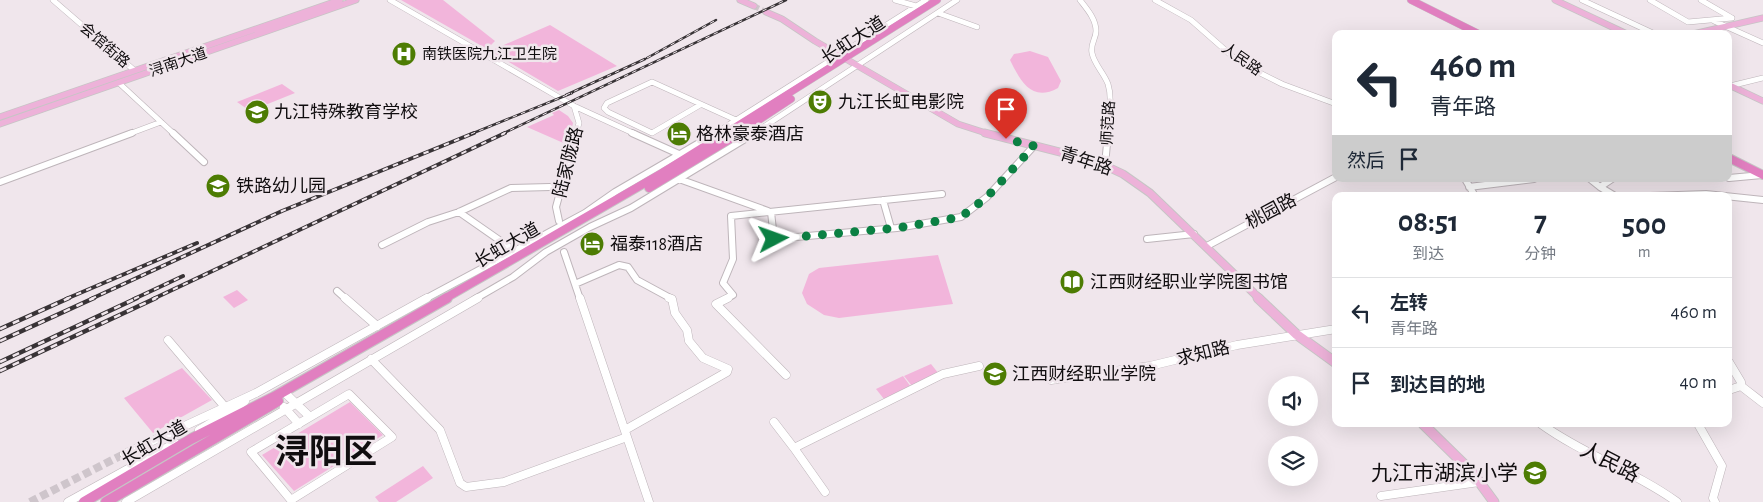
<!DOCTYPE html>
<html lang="zh">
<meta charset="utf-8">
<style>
:root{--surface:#fff;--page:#f2f2f3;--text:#1f2937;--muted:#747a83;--line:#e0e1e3}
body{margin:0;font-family:"Alegreya Sans","Noto Sans SC",sans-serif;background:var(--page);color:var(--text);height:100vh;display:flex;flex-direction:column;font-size:19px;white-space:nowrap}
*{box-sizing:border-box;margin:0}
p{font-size:16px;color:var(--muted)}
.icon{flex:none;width:28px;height:28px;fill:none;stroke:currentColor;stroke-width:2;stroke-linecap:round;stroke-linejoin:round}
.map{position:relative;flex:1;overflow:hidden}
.sheet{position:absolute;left:1332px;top:192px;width:400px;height:235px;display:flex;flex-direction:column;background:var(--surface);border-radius:10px;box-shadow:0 5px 20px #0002}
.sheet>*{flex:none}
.top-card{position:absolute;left:1332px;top:30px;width:400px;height:152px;border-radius:10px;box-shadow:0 5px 20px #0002;background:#fff;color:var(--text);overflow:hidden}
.fabs{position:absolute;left:1268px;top:376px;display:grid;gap:10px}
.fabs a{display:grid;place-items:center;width:50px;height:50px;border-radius:50%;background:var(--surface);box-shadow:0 5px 20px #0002;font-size:25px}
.pin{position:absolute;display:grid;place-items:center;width:42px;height:42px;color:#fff;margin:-51px -21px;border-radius:50% 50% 50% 0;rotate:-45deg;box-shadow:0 0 5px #0007}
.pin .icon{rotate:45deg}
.me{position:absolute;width:55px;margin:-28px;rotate:86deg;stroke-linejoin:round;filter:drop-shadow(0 0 4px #0008)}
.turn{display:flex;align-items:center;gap:18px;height:105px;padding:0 15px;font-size:22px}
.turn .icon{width:65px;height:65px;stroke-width:2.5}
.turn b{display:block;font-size:35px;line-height:42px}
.then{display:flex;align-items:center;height:48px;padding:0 15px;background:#0003;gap:10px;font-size:19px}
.eta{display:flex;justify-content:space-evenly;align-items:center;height:85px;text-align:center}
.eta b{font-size:30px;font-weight:600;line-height:35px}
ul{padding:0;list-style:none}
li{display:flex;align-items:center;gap:15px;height:70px;padding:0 15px;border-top:1px solid var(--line)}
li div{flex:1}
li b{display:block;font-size:19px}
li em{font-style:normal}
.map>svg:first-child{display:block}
.green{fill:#f2b5db}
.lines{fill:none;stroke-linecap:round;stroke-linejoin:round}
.minor-tunnel{stroke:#cec5cb;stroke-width:8;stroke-dasharray:8 4;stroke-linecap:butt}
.major-tunnel{stroke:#cec5cb;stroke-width:5.5;stroke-dasharray:5.5 3;stroke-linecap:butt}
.minor-far2-casing{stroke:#beb5ba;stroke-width:6}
.minor-far1-casing{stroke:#beb5ba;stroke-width:8}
.minor-casing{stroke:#beb5ba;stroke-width:9}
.major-far2-casing{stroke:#c6c5c5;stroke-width:7}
.major-far1-casing{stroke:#c6c5c5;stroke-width:9}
.major-casing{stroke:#c6c5c5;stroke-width:11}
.highway-far2-casing{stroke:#c6c5c5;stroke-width:8}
.highway-far1-casing{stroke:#c6c5c5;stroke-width:10}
.highway-casing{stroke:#c6c5c5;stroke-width:12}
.minor-far2{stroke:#fff;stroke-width:5}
.minor-far1{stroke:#fff;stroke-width:6}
.minor{stroke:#fff;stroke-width:8}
.major-far2{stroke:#edb2d9;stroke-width:5.5}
.major-far1{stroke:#edb2d9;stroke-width:7}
.major{stroke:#edb2d9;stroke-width:9}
.highway-far2{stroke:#e17fc0;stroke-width:7}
.highway-far1{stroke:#e17fc0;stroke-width:8}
.highway{stroke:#e17fc0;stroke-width:10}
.rail-far2-casing{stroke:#383336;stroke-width:2.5}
.rail-far1-casing{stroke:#383336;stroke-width:4}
.rail-casing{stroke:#383336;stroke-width:4.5}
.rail-far2{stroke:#f0e6ec;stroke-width:1;stroke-dasharray:4.5;stroke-linecap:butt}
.rail-far1{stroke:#f0e6ec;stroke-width:2;stroke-dasharray:5.5;stroke-linecap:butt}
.rail{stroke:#f0e6ec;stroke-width:2.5;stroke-dasharray:7;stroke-linecap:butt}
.route{stroke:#0b8043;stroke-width:9;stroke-dasharray:0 16.2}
.labels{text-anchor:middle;stroke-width:5;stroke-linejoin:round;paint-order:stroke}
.far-street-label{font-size:15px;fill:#100d0f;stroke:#f0e6ec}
.far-poi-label{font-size:15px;fill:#100d0f;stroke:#f0e6ec;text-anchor:start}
.street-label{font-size:18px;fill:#100d0f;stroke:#f0e6ec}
.poi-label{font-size:18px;fill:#100d0f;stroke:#f0e6ec;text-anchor:start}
.near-street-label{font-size:21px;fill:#100d0f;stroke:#f0e6ec}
.near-poi-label{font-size:21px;fill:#100d0f;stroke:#f0e6ec;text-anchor:end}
.near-town-label{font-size:34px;font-weight:bold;fill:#100d0f;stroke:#f0e6ec}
</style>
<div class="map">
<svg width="1763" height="502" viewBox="0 0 1763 502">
<rect width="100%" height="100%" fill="#f0e6ec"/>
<!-- green -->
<path class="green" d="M 401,0 L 443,0 L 495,41 L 487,49 Z
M 550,25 L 617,66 L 558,91 L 490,51 Z
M 1030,51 L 1048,57 L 1061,81 L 1058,88 C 1031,103 1020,80 1010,60 L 1014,54 Z
M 282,84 L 295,93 L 250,111 L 237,102 Z
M 559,110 L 568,116 L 573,123 L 568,145 L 527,127 L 554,115 L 552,113 Z
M 938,255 L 953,304 L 839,318 L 824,315 L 807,304 L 802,293 L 809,274 L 819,268 Z
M 237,290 L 248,300 L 234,308 L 223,297 Z
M 931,364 L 939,374 L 912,386 L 904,376 Z
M 182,368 L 212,400 L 153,433 L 124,398 Z
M 903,376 L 911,387 L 884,399 L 876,389 Z
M 350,402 L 383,435 L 294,491 L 262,455 Z
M 423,466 L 433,478 L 396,502 L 379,502 L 375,497 Z"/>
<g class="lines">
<!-- minor-tunnel -->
<path class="minor-tunnel" d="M 30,502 L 124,454"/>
<!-- major-tunnel -->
<path class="major-tunnel" d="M 754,6 L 766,12"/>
<defs>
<path id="minor-far2" d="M 53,0 L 134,70
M 390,0 L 574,106 L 635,134
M 895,0 L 916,6
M 1080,0 C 1087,9 1096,19 1096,31 C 1096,39 1090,44 1092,53 C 1094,64 1104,73 1108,84 C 1113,100 1108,118 1108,134
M 1155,0 L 1191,20 L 1232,56 L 1256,71 L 1282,84 L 1336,104
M 1582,0 L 1655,34
M 1650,0 L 1688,22 L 1732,18
M 1701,0 L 1732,18
M 938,13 L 977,27
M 1714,21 L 1763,43
M 119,83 L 174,134
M 1730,86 L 1763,78
M 700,105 L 652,133 L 608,112 L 604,108 L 607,103 L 652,82 L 736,120
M 574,106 L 579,123 L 576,134
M 129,134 L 161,122
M 714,134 L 926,0
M 753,134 L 957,0"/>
<path id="minor-far1" d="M 173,133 L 204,162
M 632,133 L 681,155
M 1105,165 L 1108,133
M 1729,178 L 1762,175
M 679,179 L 768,211
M 1465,179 L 1475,196
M 1590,179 L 1600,187
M 1612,179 L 1600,187 L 1615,196
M 0,182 L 132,133
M 1469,187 L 1534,179
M 1650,196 L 1706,194 L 1763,200
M 883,200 L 891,228
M 459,212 L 515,251
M 771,212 L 774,239 L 897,228 L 961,217 L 987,197 L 1034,146
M 559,221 L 556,207 L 576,133
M 1147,239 L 1194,234
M 382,245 L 428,222 L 459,212 L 511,188 L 550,187
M 1207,246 L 1336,177
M 564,252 L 580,299
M 575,284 L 619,265 L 628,267 L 637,280 L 672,299
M 337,291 L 346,299
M 425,299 L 585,213 L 615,192 L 716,133
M 475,299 L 513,277 L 546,252 L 590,227 L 631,208 L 755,133
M 726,299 L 733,295 L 723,283 L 733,259 L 731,216 L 942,194"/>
<path id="minor" d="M 345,298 L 377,326
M 580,298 L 649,502
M 728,298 L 716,304 L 786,375
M 168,340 L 225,407
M 371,359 L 440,430 L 460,483 L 466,487 L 504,482 L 627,437
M 1729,362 L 1741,382 L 1741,386 L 1729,390
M 1051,380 L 1150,366 L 1237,345 L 1336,329
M 1741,386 L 1763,403
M 283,391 L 310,417
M 349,394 L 392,437 L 291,500 L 251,452 Z
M 284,407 L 299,424
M 225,416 L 245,401
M 774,422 L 794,448 L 943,374 L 979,366
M 1541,424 C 1584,455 1634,471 1677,502
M 1698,424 L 1722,466 L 1713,498 L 1715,502
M 199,430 L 226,414
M 625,430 L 727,372 L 728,369 L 703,358 L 689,341 L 687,330 L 675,313 L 672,299 L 669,298
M 794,448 L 825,492
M 124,454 L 256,393 L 427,298
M 1381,496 L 1479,482
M 68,502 L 175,443
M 126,502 L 478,298"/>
<path id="major-far2" d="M 740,0 L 754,6
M 1555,0 L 1627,34
M 766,12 L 782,19 L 815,41 L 958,124 L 989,134
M 1693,34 L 1763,18
M 1729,85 L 1763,101
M 0,117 L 340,0
M 0,124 L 356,0"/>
<path id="major-far1" d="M 985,133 L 1095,161 L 1123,174 L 1150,193 L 1260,299"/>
<path id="major" d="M 1258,298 L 1296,334 L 1336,363
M 1423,424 L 1472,472 L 1494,502"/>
<path id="highway-far2" d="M 1411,0 L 1479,34
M 724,134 L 937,0
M 738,134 L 791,99"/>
<path id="highway-far1" d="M 1729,158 L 1763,175
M 649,188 L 740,133
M 444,299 L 662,173 L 726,133"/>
<path id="highway" d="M 84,502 L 191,439 L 274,397 L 447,298
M 106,502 L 278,401"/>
</defs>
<!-- minor-far2 casing -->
<use href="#minor-far2" class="minor-far2-casing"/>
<!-- minor-far1 casing -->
<use href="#minor-far1" class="minor-far1-casing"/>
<!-- minor casing -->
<use href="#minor" class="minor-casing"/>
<!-- major-far2 casing -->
<use href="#major-far2" class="major-far2-casing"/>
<!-- major-far1 casing -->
<use href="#major-far1" class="major-far1-casing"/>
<!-- major casing -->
<use href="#major" class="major-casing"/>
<!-- highway-far2 casing -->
<use href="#highway-far2" class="highway-far2-casing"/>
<!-- highway-far1 casing -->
<use href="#highway-far1" class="highway-far1-casing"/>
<!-- highway casing -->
<use href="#highway" class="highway-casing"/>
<!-- minor-far2 -->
<use href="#minor-far2" class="minor-far2"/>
<!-- minor-far1 -->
<use href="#minor-far1" class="minor-far1"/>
<!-- minor -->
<use href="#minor" class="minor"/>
<!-- major-far2 -->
<use href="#major-far2" class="major-far2"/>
<!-- major-far1 -->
<use href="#major-far1" class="major-far1"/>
<!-- major -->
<use href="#major" class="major"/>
<!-- highway-far2 -->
<use href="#highway-far2" class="highway-far2"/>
<!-- highway-far1 -->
<use href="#highway-far1" class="highway-far1"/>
<!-- highway -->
<use href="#highway" class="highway"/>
<defs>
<path id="rail-far2" d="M 647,58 L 716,20
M 566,95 L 645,59
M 471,134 L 572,93
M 502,134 L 786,0"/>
<path id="rail-far1" d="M 66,299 L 197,243
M 91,299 L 282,211 L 474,133
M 134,299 L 183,276
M 153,299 L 505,133"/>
<path id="rail" d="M 0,329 L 69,298
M 0,341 L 94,298
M 0,362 L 137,298
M 0,371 L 156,298"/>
</defs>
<!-- rail-far2 casing -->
<use href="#rail-far2" class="rail-far2-casing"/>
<!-- rail-far1 casing -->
<use href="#rail-far1" class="rail-far1-casing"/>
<!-- rail casing -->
<use href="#rail" class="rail-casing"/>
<!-- rail-far2 -->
<use href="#rail-far2" class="rail-far2"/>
<!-- rail-far1 -->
<use href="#rail-far1" class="rail-far1"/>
<!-- rail -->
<use href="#rail" class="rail"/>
</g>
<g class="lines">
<!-- route -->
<path class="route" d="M 774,239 L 897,228 L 961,217 L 987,197 L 1034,146 L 1006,139"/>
</g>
<!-- icons -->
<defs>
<symbol id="hospital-disc" viewBox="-11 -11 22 22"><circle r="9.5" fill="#4d7c03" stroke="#f0e6ec"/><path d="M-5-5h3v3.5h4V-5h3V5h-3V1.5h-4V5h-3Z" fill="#fff"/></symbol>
<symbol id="theatre-disc" viewBox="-11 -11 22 22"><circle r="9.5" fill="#4d7c03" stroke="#f0e6ec"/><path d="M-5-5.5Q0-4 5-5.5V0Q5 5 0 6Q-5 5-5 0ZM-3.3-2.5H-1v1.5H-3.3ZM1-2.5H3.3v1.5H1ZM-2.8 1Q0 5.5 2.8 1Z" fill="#fff"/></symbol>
<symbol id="school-disc" viewBox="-11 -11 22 22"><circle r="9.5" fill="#4d7c03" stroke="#f0e6ec"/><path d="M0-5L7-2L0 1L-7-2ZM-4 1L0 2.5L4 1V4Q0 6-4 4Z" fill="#fff"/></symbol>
<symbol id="hotel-disc" viewBox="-11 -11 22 22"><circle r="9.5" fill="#4d7c03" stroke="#f0e6ec"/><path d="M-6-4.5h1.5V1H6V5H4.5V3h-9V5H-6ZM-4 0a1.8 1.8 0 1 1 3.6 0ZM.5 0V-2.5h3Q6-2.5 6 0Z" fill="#fff"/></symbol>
<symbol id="library-disc" viewBox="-11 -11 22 22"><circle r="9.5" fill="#4d7c03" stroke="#f0e6ec"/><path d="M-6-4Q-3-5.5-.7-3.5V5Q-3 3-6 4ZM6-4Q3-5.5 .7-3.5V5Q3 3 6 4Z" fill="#fff"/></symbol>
<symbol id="university-disc" viewBox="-11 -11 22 22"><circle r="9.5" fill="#4d7c03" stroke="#f0e6ec"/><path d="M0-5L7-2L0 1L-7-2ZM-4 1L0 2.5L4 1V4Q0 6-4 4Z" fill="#fff"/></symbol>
</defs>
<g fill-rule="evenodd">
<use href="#hospital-disc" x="390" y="40" width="28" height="28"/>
<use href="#theatre-disc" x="806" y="88" width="28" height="28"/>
<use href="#school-disc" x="243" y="98" width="28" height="28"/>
<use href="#hotel-disc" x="665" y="120" width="28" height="28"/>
<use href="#school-disc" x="204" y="172" width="28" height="28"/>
<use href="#hotel-disc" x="578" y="230" width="28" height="28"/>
<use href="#library-disc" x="1058" y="268" width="28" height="28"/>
<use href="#university-disc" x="981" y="360" width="28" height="28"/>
<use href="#school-disc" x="1521" y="459" width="28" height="28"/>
</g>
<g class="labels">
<!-- far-street labels -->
<g class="far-street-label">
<text transform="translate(105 45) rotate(41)" y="5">会馆街路</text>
<text transform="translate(1242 59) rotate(35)" y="5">人民路</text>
<text transform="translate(178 62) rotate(-19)" y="5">浔南大道</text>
<text transform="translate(1108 123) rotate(-87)" y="5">师范路</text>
</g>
<!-- far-poi labels -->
<g class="far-poi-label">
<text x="422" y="59">南铁医院九江卫生院</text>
</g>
<!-- street labels -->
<g class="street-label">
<text transform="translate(853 40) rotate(-33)" y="6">长虹大道</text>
<text transform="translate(1086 161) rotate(18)" y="6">青年路</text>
<text transform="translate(568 162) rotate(-76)" y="6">陆家陇路</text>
<text transform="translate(1271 211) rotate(-28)" y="6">桃园路</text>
<text transform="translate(507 245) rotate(-30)" y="6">长虹大道</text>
<text transform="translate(1203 353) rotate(-14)" y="6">求知路</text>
<text transform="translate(154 443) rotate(-30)" y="6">长虹大道</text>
</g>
<!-- poi labels -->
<g class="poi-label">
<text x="838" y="108">九江长虹电影院</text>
<text x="274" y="118">九江特殊教育学校</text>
<text x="696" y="140">格林豪泰酒店</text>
<text x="236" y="192">铁路幼儿园</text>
<text x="610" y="250">福泰118酒店</text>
<text x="1090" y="288">江西财经职业学院图书馆</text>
<text x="1012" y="380">江西财经职业学院</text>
</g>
<!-- near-street labels -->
<g class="near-street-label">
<text transform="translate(1610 462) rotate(27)" y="7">人民路</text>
</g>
<!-- near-poi labels -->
<g class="near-poi-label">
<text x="1518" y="480">九江市湖滨小学</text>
</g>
<!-- near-town labels -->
<g class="near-town-label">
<text x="326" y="463">浔阳区</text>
</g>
</g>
</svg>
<div class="fabs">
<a><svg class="icon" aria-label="sound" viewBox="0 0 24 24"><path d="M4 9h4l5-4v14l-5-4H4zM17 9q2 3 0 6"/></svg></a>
<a><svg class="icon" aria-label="layers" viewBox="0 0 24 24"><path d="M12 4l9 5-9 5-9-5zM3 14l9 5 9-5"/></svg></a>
</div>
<div class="pin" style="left:1006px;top:139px;background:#d93025"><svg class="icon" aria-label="arrive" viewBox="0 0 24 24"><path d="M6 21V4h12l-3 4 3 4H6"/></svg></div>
<svg class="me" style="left:774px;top:239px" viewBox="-20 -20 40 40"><path d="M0-17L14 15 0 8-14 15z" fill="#0b8043" stroke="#fff" stroke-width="4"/></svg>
<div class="top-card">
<div class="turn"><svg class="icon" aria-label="left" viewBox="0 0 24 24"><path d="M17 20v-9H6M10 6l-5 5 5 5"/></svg><div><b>460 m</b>青年路</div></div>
<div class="then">然后<svg class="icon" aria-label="arrive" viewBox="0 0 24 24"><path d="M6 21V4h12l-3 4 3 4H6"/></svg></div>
</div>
<section class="sheet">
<div class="eta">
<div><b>08:51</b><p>到达</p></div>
<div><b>7</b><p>分钟</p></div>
<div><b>500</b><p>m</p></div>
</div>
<ul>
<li><svg class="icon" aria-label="left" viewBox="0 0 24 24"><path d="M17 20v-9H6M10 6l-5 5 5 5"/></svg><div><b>左转</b><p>青年路</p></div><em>460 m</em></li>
<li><svg class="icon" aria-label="arrive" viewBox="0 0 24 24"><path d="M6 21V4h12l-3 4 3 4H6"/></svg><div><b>到达目的地</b></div><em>40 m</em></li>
</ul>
</section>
</div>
